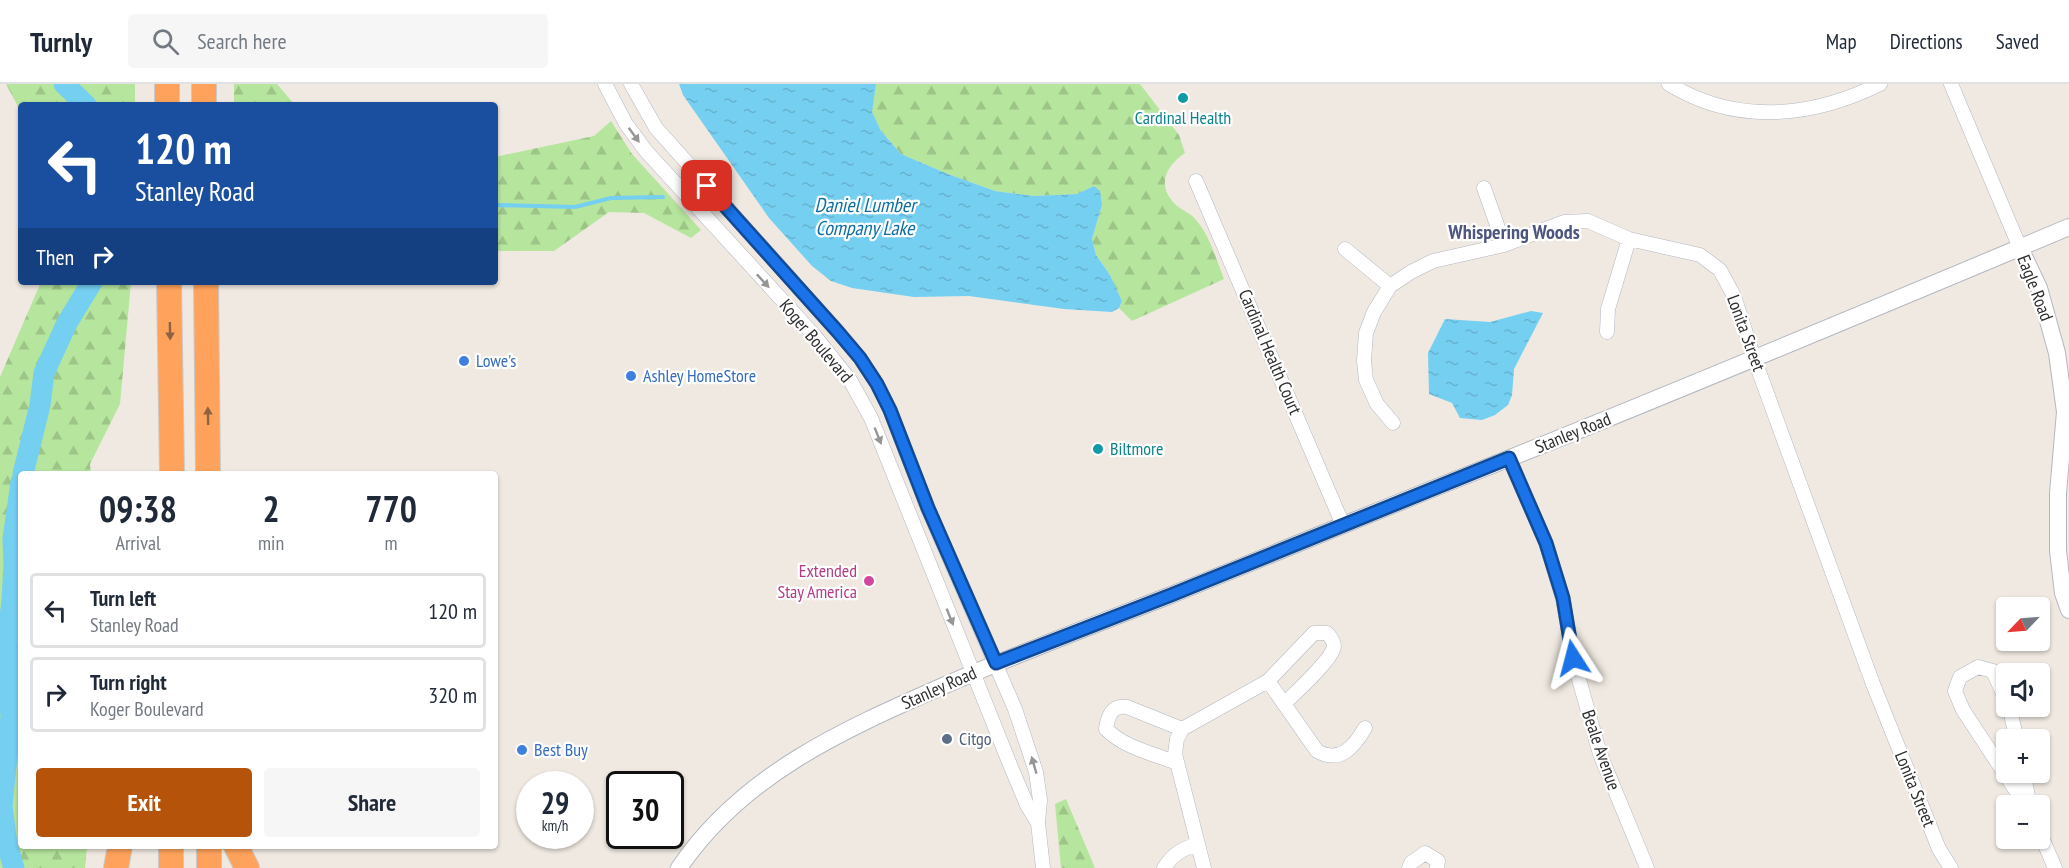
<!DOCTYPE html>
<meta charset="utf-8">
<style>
:root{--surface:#fff;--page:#f6f6f7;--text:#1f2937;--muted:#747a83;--line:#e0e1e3;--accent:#b45309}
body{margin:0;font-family:"PT Sans Narrow",sans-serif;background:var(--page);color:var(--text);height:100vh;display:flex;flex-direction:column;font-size:22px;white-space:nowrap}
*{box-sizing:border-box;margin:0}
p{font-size:20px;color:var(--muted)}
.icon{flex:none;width:33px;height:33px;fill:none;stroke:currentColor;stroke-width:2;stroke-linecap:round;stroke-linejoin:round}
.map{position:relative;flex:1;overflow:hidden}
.sheet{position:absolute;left:18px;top:387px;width:480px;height:378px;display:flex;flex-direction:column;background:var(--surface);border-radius:6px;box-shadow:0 2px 4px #0004}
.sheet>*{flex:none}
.guide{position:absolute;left:18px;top:18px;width:480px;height:183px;border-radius:6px;box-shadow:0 2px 4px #0004;background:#1a4fa0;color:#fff;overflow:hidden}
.needle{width:39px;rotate:245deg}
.fabs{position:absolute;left:1996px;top:513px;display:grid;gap:12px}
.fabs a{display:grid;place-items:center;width:54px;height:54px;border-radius:6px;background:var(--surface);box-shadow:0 2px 4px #0004;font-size:30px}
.speed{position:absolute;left:516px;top:687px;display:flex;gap:12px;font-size:30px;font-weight:700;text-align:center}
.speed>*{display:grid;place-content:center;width:78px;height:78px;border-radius:50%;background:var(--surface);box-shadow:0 2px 4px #0004;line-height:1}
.speed small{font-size:15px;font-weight:400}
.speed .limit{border:3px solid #111;border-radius:9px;background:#fff;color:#111}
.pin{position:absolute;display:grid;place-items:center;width:51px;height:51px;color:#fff;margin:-26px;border-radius:12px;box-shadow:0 3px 9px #0006}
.me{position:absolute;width:66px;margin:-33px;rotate:351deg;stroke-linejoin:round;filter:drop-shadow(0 0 4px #0008)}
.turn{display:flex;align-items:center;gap:21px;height:126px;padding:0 18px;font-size:27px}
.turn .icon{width:78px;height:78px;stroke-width:2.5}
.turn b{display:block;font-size:42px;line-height:51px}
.then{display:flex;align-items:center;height:57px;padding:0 18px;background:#0003;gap:12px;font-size:22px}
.eta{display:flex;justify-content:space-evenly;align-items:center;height:102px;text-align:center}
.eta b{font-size:36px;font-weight:700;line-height:42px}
.primary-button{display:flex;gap:12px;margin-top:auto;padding:12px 18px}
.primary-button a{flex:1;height:69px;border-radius:6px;background:var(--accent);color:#fff;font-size:24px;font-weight:700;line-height:69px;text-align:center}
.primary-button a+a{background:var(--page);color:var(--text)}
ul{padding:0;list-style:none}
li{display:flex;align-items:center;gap:18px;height:75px;margin:0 12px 9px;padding:0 6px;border:3px solid var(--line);border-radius:6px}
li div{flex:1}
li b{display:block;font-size:22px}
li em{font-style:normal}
header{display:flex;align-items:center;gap:36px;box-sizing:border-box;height:84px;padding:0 30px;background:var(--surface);border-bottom:2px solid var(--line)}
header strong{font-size:28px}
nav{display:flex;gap:33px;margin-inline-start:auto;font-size:21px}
.search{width:420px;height:54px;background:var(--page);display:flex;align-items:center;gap:15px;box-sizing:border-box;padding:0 21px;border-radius:6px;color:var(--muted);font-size:22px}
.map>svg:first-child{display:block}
.forest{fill:url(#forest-firs)}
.water{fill:url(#water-ripples)}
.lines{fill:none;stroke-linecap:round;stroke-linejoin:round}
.stream{stroke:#75cff0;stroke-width:4}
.river{stroke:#75cff0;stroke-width:21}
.minor-casing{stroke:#b4b7c1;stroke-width:15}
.tertiary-casing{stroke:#b4b7c1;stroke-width:18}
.motorway-casing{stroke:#c9c9c9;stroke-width:26}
.minor{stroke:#fff;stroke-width:14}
.tertiary{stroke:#fff;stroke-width:16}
.motorway{stroke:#ffa35c;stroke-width:24}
.oneway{fill:#969696}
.oneway2{fill:#8c6343}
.route-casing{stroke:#114b97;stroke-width:15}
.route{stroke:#1a73e8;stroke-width:10}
.culture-dot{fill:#0f9aa8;stroke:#fff;stroke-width:2}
.shop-dot{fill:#3f7fe0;stroke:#fff;stroke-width:2}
.hotel-dot{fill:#d1479c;stroke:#fff;stroke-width:2}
.service-dot{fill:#5c6f8a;stroke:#fff;stroke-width:2}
.labels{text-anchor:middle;stroke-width:4.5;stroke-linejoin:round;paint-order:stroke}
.culture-label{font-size:18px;fill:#0d838f;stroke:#fff}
.street-label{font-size:18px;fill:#2e2e2e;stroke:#fff}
.shop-label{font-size:18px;fill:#366cbe;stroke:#fff;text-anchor:start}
.hotel-label{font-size:18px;fill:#b23c85;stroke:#fff;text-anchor:end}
.service-label{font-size:18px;fill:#4e5e75;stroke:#fff;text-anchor:start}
.water-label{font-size:20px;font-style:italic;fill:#0d6fa3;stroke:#fff}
.neighbourhood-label{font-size:20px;font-weight:bold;fill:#4d5680;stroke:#fff}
</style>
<header>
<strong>Turnly</strong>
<div class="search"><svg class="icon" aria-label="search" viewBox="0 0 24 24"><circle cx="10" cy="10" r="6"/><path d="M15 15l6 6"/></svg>Search here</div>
<nav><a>Map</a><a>Directions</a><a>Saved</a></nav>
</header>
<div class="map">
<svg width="2069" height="784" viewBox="0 0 2069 784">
<defs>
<pattern id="forest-firs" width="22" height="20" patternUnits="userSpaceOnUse" patternTransform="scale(1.5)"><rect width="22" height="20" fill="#b6e59e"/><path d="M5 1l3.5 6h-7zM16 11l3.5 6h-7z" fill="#9dc588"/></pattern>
<pattern id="water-ripples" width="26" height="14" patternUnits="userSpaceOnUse" patternTransform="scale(1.5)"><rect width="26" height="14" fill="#75cff0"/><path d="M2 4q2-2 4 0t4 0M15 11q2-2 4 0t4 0" fill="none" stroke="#66b2ce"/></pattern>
</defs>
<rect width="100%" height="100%" fill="#efe9e1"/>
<!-- forest -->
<path class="forest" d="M 6,0 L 135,0 L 135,21 L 21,21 L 21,28 Z
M 234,0 L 277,0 L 295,21 L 234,21 Z
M 876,0 L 1140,0 L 1179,51 L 1185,69 C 1167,81 1156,100 1174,119 C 1180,126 1190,128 1196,136 C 1210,152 1216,175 1224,195 L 1132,237 L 1119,224 L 1122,217 L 1110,191 L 1096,171 L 1092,155 L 1102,121 L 1094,102 L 1078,110 L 1034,112 L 995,107 L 948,90 L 901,70 L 881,47 L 871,28 Z
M 611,37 L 632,70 L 701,146 L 691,154 L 644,129 L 609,128 L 554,167 L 495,167 L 495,73 L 594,52 Z
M 41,198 L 131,198 L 120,320 L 90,380 L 91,390 L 21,390 L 21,762 L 87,762 L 85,784 L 0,784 L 0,293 Z
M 1066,715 L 1095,784 L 1061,784 L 1055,720 Z"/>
<!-- water -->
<path class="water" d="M 679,0 L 876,0 L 872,28 L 881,47 L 901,70 L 948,90 L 995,107 L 1034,112 L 1077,110 L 1094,102 L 1100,107 L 1102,121 L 1092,155 L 1096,171 L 1110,191 L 1122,217 L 1119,224 L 1112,228 L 1064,225 L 969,212 L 914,213 L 852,204 L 831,197 L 812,182 L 769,134 L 683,11 Z
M 1531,227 L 1543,229 L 1514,285 L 1512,311 L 1508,321 L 1495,331 L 1482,336 L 1460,334 L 1452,319 L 1429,310 L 1428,269 L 1445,235 L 1490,238 Z"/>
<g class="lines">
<!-- stream -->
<path class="stream" d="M 495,121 L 575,123 L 611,114 L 663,113"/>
<!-- river -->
<path class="river" d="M 64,0 L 86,21
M 23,390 L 40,321 L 44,289 L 67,239 L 92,198
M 14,784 L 7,761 L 2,722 L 11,632 L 8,603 L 9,577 L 7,556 L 12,517 L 14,481 L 13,455 L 21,398"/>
<defs>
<path id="minor" d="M 605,0 L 626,40 L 646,67 L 814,251 L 850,296 L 871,334 L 1011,683 L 1027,721 L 1038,739
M 631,0 L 656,44 L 838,248 L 860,274 L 877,300 L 890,326 L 928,425 L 1015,625 L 1036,688 L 1040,716 L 1038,739 L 1043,784
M 1669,0 C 1736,41 1811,34 1880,0
M 1951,0 L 2020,164
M 1196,97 L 1343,441
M 1484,104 L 1504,161
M 1345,165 L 1390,202
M 1607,248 L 1608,225 L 1629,155
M 1393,339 L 1377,320 L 1366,296 L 1364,277 L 1366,249 L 1374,228 L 1390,202 L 1411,188 L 1433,177 L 1504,161 L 1564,138 L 1588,137 L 1629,155 L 1700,171 L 1720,186 L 1734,212 L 1754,274 L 1873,600 L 1939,765 L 1951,784
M 1509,374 L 1546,459 L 1563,515 L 1573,574 L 1600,670 L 1647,784
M 1268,597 L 1317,667 C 1340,680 1354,663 1365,644
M 2007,618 L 1993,587 L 1978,583 L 1960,593 L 1955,607 L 1963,626 L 2026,722
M 2009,622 L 2017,656
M 1177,679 C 1154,670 1123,663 1106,645 C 1108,631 1112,621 1127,623 L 1182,645
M 2023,688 L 2030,722
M 2040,749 L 2055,784
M 1164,784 C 1173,770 1182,765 1197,760
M 1204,784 L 1175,670 L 1177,655 L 1182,645 L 1268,597 L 1314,549 L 1327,549 C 1331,554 1336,559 1333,566 C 1327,580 1296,608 1284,620
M 1409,784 L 1411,779 L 1425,769 L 1438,777 L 1437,784"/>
<path id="tertiary" d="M 2020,164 L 2039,204 L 2057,269 L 2065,328 L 2058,409 L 2058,467 L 2063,509 L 2069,526
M 679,784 C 743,690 843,646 943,602 C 1017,570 1091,542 1166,513 C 1269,472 1371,429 1475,388 C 1674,309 1871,226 2069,143"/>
<path id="motorway" d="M 167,0 L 167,21
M 204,0 L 204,21
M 169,198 L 172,390
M 206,198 L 208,390
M 209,762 L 209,784
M 236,762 L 247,784
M 116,784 L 120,762
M 171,784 L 171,762"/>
</defs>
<!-- minor casing -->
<use href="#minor" class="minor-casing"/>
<!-- tertiary casing -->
<use href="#tertiary" class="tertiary-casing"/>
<!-- motorway casing -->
<use href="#motorway" class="motorway-casing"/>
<!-- minor -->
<use href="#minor" class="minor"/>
<!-- tertiary -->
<use href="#tertiary" class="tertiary"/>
<!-- motorway -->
<use href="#motorway" class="motorway"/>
</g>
<!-- one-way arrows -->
<defs><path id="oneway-solid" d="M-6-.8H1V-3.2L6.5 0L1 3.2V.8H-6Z" transform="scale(1.5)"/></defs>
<g class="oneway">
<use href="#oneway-solid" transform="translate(634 51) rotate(54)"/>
<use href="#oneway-solid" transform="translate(763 197) rotate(47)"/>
<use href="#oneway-solid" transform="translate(878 352) rotate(68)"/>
<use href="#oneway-solid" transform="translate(950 533) rotate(68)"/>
<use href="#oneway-solid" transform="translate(1034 681) rotate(-106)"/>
</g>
<g class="oneway2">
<use href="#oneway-solid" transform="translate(170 247) rotate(89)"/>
<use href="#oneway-solid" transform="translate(208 332) rotate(-91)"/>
</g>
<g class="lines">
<defs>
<path id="route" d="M 707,102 L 838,248 L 860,274 L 877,300 L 890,326 L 928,424 L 996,579 L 1171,511 L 1509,374 L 1546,459 L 1563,514 L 1573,574"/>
</defs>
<!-- route casing -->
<use href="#route" class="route-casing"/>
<!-- route -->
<use href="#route" class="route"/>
</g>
<!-- markers -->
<g class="culture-dot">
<circle cx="1183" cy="14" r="6"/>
<circle cx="1098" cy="365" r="6"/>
</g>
<g class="shop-dot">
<circle cx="464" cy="277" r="6"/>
<circle cx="631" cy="292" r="6"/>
<circle cx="522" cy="666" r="6"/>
</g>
<circle class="hotel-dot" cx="869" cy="497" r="6"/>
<circle class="service-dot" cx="947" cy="655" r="6"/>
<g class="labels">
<!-- culture labels -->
<g class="culture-label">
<text x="1183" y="40">Cardinal Health</text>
<text x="1110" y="371" text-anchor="start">Biltmore</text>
</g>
<!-- street labels -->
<g class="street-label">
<text transform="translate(2035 204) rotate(69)" y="6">Eagle Road</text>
<text transform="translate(1746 249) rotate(70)" y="6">Lonita Street</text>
<text transform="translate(816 257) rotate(50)" y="6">Koger Boulevard</text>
<text transform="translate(1270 268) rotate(67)" y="6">Cardinal Health Court</text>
<text transform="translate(1573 349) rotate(-22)" y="6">Stanley Road</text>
<text transform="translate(939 604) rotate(-24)" y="6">Stanley Road</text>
<text transform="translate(1601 666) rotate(71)" y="6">Beale Avenue</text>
<text transform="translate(1915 705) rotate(68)" y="6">Lonita Street</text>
</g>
<!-- shop labels -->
<g class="shop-label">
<text x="476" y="283">Lowe's</text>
<text x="643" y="298">Ashley HomeStore</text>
<text x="534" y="672">Best Buy</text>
</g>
<!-- hotel labels -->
<g class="hotel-label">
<text x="857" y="493">Extended<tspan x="857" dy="21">Stay America</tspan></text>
</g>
<!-- service labels -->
<g class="service-label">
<text x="959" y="661">Citgo</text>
</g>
<!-- water labels -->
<g class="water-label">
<text x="865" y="128">Daniel Lumber<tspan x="865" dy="23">Company Lake</tspan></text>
</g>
<!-- neighbourhood labels -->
<g class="neighbourhood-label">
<text x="1514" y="155">Whispering Woods</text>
</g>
</g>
</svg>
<div class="fabs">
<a><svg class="needle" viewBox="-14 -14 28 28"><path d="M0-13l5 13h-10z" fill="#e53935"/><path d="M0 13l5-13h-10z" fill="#747a83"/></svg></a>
<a><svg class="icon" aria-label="sound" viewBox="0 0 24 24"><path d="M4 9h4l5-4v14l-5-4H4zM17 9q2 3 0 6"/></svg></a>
<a>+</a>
<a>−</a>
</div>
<div class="speed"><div>29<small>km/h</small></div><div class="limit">30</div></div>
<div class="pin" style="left:707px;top:102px;background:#d93025"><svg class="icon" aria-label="arrive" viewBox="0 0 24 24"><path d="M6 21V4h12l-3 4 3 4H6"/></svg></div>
<svg class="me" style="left:1573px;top:574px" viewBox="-20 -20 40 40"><path d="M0-17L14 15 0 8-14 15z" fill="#1a73e8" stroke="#fff" stroke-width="4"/></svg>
<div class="guide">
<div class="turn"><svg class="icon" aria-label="left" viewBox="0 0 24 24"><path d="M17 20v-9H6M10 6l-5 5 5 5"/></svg><div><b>120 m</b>Stanley Road</div></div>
<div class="then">Then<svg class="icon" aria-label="right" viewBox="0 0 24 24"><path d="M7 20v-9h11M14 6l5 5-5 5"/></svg></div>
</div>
<section class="sheet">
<div class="eta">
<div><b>09:38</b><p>Arrival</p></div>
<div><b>2</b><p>min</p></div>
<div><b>770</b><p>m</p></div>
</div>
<ul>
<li><svg class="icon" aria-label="left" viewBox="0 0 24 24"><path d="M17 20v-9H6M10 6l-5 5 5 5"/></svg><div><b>Turn left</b><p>Stanley Road</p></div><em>120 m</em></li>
<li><svg class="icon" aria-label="right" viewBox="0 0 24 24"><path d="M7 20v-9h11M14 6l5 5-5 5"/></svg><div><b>Turn right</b><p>Koger Boulevard</p></div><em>320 m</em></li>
</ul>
<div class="primary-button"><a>Exit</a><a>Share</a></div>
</section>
</div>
